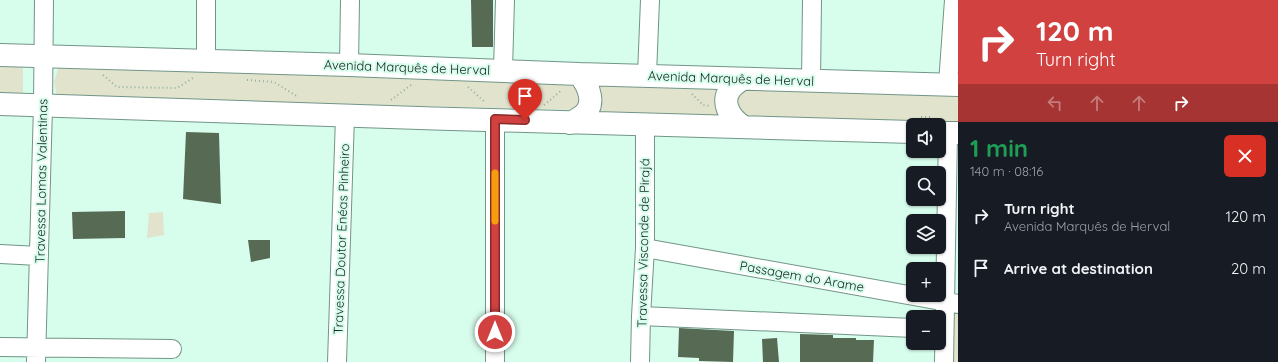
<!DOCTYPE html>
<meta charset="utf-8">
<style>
:root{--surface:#171b24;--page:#20242c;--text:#f1f3f6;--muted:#9ea1a6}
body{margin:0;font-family:Quicksand,sans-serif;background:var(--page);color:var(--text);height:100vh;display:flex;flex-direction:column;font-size:15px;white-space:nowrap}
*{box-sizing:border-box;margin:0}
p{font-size:13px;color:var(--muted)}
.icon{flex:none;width:22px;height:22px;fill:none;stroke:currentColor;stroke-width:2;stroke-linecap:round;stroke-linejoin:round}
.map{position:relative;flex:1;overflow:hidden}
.sheet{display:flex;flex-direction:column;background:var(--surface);width:320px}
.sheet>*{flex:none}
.guide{background:#d04140;color:#fff;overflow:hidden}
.tools{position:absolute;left:906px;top:118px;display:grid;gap:8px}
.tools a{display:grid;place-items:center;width:40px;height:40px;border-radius:6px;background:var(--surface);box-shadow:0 1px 3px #0004;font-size:20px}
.pin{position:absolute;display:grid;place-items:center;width:34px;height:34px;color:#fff;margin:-41px -17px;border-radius:50% 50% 50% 0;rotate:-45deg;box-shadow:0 0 4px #0007}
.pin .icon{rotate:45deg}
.me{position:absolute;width:44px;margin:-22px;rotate:0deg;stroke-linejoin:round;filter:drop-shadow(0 0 3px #0008)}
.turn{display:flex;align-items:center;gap:14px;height:84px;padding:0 12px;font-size:18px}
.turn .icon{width:52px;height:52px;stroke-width:2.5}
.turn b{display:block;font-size:28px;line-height:34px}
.lanes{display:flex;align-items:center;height:38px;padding:0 12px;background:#0003;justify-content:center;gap:20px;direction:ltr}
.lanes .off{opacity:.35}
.round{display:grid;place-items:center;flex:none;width:42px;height:42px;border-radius:6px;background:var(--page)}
.overview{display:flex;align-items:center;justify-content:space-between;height:68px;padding:0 12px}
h1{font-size:24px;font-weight:700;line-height:30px;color:#1e9e55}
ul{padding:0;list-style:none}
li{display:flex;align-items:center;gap:12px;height:52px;padding:0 12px}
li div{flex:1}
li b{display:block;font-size:15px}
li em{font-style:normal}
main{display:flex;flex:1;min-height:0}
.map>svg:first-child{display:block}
.green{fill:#e1e3cd}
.building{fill:#576a53}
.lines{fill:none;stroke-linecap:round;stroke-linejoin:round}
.minor-casing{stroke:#729587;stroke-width:20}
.major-casing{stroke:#729587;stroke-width:24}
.path{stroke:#91afa3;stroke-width:2;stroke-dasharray:1 3;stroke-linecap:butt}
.minor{stroke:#fff;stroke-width:18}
.major{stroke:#fff;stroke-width:22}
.route-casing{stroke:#872a2a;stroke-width:10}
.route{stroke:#d04140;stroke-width:7}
.slow{stroke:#f59e0b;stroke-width:7}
.labels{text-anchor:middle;stroke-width:4;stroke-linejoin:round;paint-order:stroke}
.street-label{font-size:13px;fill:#15231e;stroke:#d7fded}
</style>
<main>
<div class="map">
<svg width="958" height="362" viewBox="0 0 958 362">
<rect width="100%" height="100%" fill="#d7fded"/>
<!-- green -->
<path class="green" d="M 0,59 L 23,60 L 23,95 L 0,94 Z
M 60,62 L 571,78 L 585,100 L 578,110 L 57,97 L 54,82 Z
M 590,83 L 730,83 L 726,120 L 587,115 Z
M 738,86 L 958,90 L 958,127 L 939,125 L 742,122 L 733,94 Z
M 163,212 L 164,235 L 147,238 L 149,213 Z
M 949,305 L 958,306 L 958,362 L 948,362 Z"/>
<!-- building -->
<path class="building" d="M 471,0 L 493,0 L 493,47 L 472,47 Z
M 186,132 L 219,133 L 221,204 L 183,199 Z
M 125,211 L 125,238 L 73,239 L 72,212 Z
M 248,240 L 270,240 L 270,258 L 251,262 Z
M 679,328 L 734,331 L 733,362 L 699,361 L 699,358 L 678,357 Z
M 800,334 L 833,335 L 833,338 L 856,338 L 856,340 L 874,340 L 873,362 L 800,362 Z
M 777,338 L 779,362 L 763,362 L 762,339 Z"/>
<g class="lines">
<defs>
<path id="minor" d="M 206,61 L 206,0
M 349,65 L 350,0
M 503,70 L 505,0
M 647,75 L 650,0
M 811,81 L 812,0
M 948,84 L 954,0
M 645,248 L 958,304
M 0,254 L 39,256
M 641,316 L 913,328
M 0,347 L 172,349
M 36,362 L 43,106 L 44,0
M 337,362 L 345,116
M 495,362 L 495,119
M 640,362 L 641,316 L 645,248 L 645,124
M 944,362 L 948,133"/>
<path id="major" d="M 0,55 L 349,65 L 579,74 L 958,85
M 743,79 C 739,81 735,84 732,87 C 719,101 730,119 744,127
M 0,104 C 304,116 609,123 913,132
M 570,123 C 574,121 578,119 582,116 C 597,105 589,86 579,74
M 939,133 L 958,133"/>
</defs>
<!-- minor casing -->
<use href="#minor" class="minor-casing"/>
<!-- major casing -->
<use href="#major" class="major-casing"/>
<!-- path -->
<path class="path" d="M 103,75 L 117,87 L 177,88 L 193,78
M 247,80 L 274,82 L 298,97
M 468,87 L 486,103
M 692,94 L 703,105 L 710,106
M 391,100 L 411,85
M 544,105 L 562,90
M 921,117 L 931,117"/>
<!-- minor -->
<use href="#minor" class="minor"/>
<!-- major -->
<use href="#major" class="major"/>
</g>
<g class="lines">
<defs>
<path id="route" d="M 495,332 L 495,119 L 525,120"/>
</defs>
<!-- route casing -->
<use href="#route" class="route-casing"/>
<!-- route -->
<use href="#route" class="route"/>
<!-- slow -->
<path class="slow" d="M 495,221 L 495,173"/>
</g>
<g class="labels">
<!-- street labels -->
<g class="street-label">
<text transform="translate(407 67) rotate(2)" y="5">Avenida Marquês de Herval</text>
<text transform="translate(731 78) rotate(2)" y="5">Avenida Marquês de Herval</text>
<text transform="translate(41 181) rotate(-89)" y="5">Travessa Lomas Valentinas</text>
<text transform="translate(341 239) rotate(-88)" y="5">Travessa Doutor Enéas Pinheiro</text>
<text transform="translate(643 243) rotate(-89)" y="5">Travessa Visconde de Pirajá</text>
<text transform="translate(802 276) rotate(10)" y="5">Passagem do Arame</text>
</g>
</g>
</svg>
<div class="tools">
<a><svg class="icon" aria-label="sound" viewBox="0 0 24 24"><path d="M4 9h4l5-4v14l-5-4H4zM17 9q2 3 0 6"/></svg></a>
<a><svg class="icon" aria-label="search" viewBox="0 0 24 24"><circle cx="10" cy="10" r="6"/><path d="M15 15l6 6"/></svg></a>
<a><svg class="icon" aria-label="layers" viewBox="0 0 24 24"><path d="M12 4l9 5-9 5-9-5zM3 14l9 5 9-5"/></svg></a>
<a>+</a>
<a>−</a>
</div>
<div class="pin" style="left:525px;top:120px;background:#d93025"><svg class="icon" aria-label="arrive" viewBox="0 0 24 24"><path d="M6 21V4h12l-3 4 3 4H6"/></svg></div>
<svg class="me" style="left:495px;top:332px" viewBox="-20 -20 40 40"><circle r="17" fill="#d04140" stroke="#fff" stroke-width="3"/><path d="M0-11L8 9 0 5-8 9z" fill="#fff"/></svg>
</div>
<section class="sheet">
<div class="guide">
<div class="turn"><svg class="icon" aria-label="right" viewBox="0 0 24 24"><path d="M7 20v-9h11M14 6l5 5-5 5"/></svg><div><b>120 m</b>Turn right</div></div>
<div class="lanes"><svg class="icon off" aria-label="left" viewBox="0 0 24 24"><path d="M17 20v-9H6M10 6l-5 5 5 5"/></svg><svg class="icon off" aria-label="ahead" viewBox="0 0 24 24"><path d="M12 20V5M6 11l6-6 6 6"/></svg><svg class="icon off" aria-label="ahead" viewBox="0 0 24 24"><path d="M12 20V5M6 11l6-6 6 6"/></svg><svg class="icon" aria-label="right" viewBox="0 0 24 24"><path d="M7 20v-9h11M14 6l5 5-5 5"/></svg></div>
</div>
<div class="overview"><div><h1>1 min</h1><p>140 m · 08:16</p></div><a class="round" style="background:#d93025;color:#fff"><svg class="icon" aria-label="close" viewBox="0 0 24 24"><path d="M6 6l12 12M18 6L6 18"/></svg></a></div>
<ul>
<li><svg class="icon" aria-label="right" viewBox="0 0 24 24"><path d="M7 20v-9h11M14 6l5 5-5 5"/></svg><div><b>Turn right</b><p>Avenida Marquês de Herval</p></div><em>120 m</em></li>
<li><svg class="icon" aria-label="arrive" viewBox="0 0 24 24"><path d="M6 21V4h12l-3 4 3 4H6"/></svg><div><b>Arrive at destination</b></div><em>20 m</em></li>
</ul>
</section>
</main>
